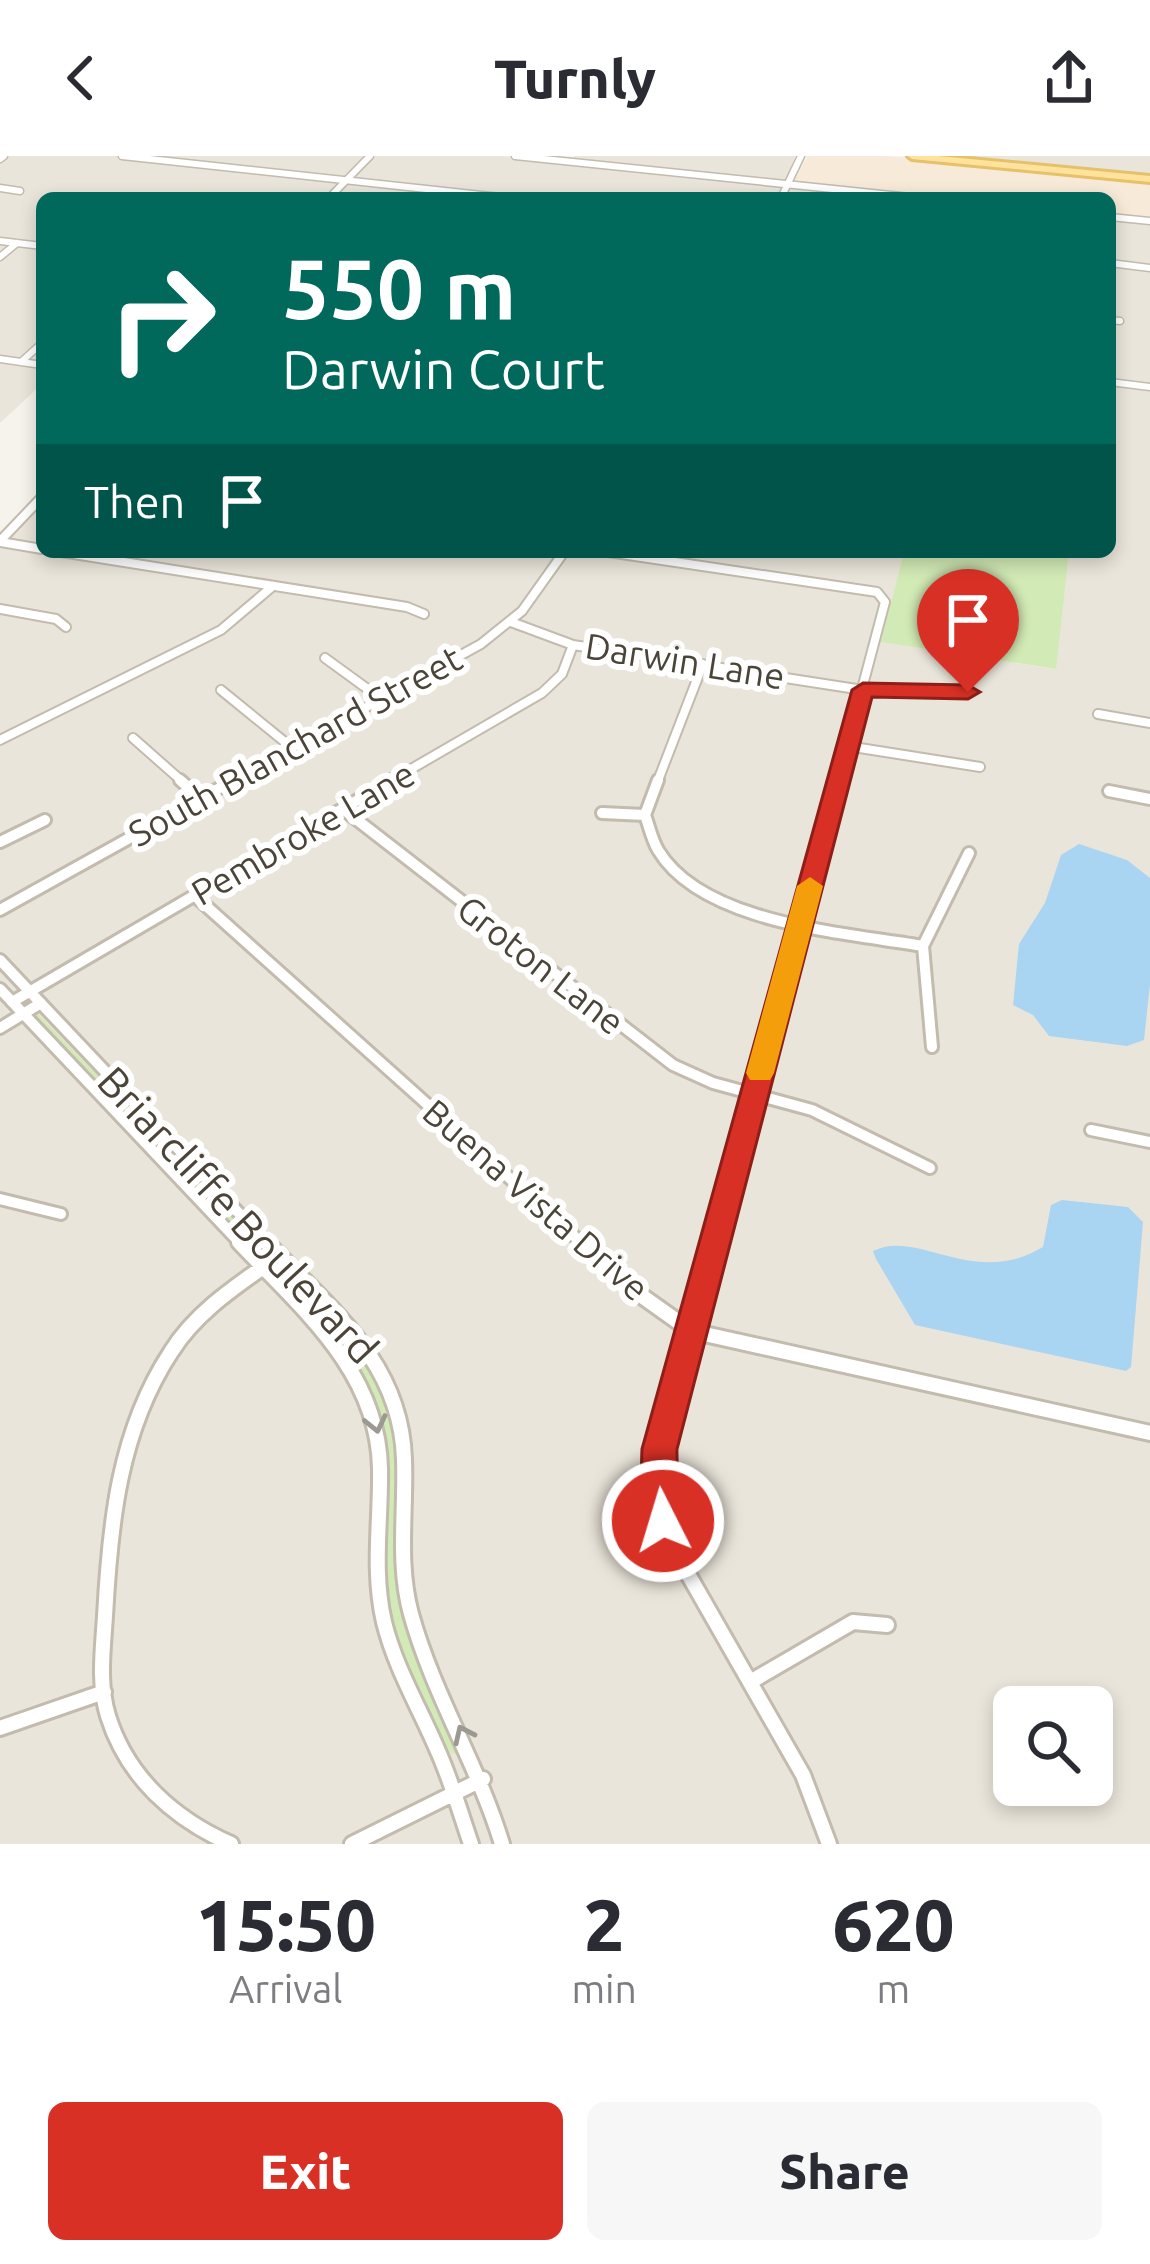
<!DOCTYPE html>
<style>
:root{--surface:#fff;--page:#f7f7f7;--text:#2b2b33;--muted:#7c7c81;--accent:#d93025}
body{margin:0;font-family:Ubuntu,sans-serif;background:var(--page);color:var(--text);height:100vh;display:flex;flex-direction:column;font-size:45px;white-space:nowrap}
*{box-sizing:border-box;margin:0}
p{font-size:39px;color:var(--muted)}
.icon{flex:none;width:66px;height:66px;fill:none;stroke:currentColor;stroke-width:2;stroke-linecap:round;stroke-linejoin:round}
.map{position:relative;height:1688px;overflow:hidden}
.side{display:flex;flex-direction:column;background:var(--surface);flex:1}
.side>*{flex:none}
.hud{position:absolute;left:36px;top:36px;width:1080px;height:366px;border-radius:18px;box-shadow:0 6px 18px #0003;background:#00695c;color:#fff;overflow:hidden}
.buttons{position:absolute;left:993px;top:1530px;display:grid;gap:24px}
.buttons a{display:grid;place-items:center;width:120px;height:120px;border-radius:18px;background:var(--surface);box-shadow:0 6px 18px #0003;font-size:60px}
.pin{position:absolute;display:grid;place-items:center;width:102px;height:102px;color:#fff;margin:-123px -51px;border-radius:50% 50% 50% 0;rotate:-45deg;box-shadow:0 0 12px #0007}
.pin .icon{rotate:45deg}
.me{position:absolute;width:132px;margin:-66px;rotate:355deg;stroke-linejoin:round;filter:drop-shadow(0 0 9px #0008)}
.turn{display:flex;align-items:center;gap:42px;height:252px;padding:0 48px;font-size:54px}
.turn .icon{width:156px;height:156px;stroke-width:2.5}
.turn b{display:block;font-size:84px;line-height:102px}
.then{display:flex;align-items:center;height:114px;padding:0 48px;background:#0003;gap:24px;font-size:45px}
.eta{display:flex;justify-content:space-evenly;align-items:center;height:204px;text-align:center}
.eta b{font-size:72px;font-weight:800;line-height:84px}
.primary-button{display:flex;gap:24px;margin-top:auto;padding:24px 48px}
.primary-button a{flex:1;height:138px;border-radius:18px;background:var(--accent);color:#fff;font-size:48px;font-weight:800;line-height:138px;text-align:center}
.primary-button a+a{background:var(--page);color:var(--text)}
header{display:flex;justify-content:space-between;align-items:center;height:156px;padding:0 48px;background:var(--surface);font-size:54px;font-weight:800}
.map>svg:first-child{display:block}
.residential{fill:#eae5da;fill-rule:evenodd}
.commercial{fill:#f7ead8}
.green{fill:#d2eab5}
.water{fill:#a9d4f2}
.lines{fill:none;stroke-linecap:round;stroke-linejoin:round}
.street-far3-casing{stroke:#c2bbae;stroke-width:9}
.street-far2-casing{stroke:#c2bbae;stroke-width:12}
.street-far1-casing{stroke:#c2bbae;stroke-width:16}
.street-casing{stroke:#c2bbae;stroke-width:20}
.primary-casing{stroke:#e6c16a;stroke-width:6}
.street-far3{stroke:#fff;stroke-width:6}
.street-far2{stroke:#fff;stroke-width:8}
.street-far1{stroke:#fff;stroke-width:10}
.street{stroke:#fff;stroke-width:14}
.primary{fill:#ffe39c;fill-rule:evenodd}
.oneway{stroke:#9c9892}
.route{fill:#d93025;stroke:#8d1f18;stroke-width:3}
.slow{fill:#f59e0b}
.labels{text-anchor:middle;stroke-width:12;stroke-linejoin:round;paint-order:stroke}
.street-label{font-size:36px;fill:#4b4439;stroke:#fff}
.near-street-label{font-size:42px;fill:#4b4439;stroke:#fff}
</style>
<header><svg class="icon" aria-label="back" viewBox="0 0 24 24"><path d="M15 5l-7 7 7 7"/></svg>Turnly<svg class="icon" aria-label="share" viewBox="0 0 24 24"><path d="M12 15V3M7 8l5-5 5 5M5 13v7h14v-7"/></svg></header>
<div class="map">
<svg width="1150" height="1688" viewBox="0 0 1150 1688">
<rect width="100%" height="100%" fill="#f6f3ec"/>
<!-- residential -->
<path class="residential" d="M 0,0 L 365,0 L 325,42 L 42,42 L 42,228 L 0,267 Z
M 374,0 L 503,0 L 569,7 L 575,0 L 795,0 L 785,28 L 912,42 L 334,42 Z
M 944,0 L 1150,0 L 1150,20 Z
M 1110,62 L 1150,66 L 1150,1688 L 0,1688 L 0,393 L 42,348 L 42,396 L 904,396 L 882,486 L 1055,513 L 1069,396 L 1110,396 ZM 1014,1551 L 1092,1551 L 1092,1629 L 1014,1629 Z"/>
<!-- commercial -->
<path class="commercial" d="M 808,0 L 885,0 L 1150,26 L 1150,64 L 1110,60 L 1110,42 L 940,42 L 793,27 Z"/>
<!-- green -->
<path class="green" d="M 904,396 L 1069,396 L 1056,513 L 881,486 Z
M 38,858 L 259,1086 L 258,1091 L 253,1092 L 35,861 Z
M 286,1119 L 364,1198 L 389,1249 L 398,1288 L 394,1397 L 402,1458 L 460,1593 L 457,1599 L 449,1595 C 425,1543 394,1490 386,1432 C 380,1391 390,1352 389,1311 C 389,1228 336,1181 284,1124 Z"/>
<!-- water -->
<path class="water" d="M 1079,688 L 1127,704 L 1150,722 L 1150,828 L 1144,884 L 1127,890 L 1049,880 L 1033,859 L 1013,849 L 1019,788 L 1045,747 L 1061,699 Z
M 1062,1044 L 1128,1051 L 1143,1066 L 1131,1211 L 1126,1215 L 915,1169 L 876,1103 L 873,1095 C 917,1072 974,1133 1043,1091 L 1051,1049 Z"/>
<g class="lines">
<defs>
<path id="street-far3" d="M 122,0 L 509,42
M 515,0 L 920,42
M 0,3 L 4,0
M 0,32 L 20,35
M 329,42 L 370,0
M 781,42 L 801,0
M 1110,61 L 1150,65
M 0,85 L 42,90
M 0,101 L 17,87
M 1110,107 L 1150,112
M 1110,164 L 1120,165
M 0,203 L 42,209
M 21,206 L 42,187
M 1110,226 L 1150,231"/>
<path id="street-far2" d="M 0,385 L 42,341
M 0,386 L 42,393
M 61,396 L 407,451 L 424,458
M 608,396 L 877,436 L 885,446 L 837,627
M 0,453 L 56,463 L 66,471
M 511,466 L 573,489 L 863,534 L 968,536
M 325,502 L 380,542
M 221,534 L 291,591
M 1098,558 L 1150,567
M 133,582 L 184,627
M 0,584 L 221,474 L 273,430
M 847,590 L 980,611
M 229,627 L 481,488 L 522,455 L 564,396
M 387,627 L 542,537 L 562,518 L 573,489
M 657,627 L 703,508"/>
<path id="street-far1" d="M 180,624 L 200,642
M 658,624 L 645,659 C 649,670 652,684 658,694 C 702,768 847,777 923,790
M 1109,635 L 1150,643
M 343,653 L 673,909 L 713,927 L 812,954 L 930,1012
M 602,657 L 645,659
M 0,686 L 45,664
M 195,740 L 584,1089
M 0,754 L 234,624
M 923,790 L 969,697
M 923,790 L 932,891
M 0,804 L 269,1089
M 0,833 L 242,1089
M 12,846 L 392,624
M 0,872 L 41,847
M 1091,974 L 1150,986
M 0,1043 L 61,1058
M 716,1089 L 838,624"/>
<path id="street" d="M 239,1086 C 301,1152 378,1214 380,1312 C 381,1365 372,1414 384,1466 C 395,1511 419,1551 437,1593 C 451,1624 460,1656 471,1688
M 266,1086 C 329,1152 401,1205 404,1303 C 406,1356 397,1407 411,1458 C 433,1538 478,1609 502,1688
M 581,1086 L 639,1138 L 691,1175 L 1150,1277
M 717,1086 L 657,1315 L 663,1365 L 672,1390 L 803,1619 L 829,1688
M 750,1526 L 853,1466 L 887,1469
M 0,1572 L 104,1536
M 231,1688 C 174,1663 127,1621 108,1560 C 98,1528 103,1492 105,1460 C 110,1367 119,1275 171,1196 C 197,1154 241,1127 280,1099
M 352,1688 L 483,1623"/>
<path id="primary" d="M 908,0 L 938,0 L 1150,20 L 1150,26 L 912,3 Z"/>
</defs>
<!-- street-far3 casing -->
<use href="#street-far3" class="street-far3-casing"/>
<!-- street-far2 casing -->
<use href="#street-far2" class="street-far2-casing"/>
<!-- street-far1 casing -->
<use href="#street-far1" class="street-far1-casing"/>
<!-- street casing -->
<use href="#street" class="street-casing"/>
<!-- primary casing -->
<use href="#primary" class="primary-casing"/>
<!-- street-far3 -->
<use href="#street-far3" class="street-far3"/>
<!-- street-far2 -->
<use href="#street-far2" class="street-far2"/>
<!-- street-far1 -->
<use href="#street-far1" class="street-far1"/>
<!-- street -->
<use href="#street" class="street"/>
<!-- primary -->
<use href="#primary" class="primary"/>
</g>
<!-- one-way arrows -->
<defs><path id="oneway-chevron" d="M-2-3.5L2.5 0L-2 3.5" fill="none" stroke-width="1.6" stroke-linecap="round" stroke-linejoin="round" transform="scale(3)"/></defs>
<g class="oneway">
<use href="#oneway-chevron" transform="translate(376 1268) rotate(77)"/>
<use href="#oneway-chevron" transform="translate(463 1578) rotate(-115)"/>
</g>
<!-- route -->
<path class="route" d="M 863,527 L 968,529 L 980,536 L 968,543 L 872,541 L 677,1293 C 676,1316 684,1359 676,1377 L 663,1382 L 651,1377 C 639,1350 641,1322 642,1293 L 852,534 Z"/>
<!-- slow -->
<path class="slow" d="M 810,721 L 823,730 L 774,917 L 770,924 L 750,924 L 746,917 L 797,730 Z"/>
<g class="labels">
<!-- street labels -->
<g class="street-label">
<text transform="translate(685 505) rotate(9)" y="13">Darwin Lane</text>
<text transform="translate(295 590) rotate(-29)" y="13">South Blanchard Street</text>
<text transform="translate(303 677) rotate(-30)" y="13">Pembroke Lane</text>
<text transform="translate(541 809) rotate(38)" y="13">Groton Lane</text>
<text transform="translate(536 1044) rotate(41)" y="13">Buena Vista Drive</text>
</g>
<!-- near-street labels -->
<g class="near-street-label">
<text transform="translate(238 1059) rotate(47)" y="15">Briarcliffe Boulevard</text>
</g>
</g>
</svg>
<div class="buttons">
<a><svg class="icon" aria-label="search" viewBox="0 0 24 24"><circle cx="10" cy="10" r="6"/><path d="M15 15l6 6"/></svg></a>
</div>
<div class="pin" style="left:968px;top:536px;background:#d93025"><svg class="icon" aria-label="arrive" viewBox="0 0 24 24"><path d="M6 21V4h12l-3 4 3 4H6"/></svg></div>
<svg class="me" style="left:663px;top:1365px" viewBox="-20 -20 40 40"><circle r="17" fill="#d93025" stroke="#fff" stroke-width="3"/><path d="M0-11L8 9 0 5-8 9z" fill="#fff"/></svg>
<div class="hud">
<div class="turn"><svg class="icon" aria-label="right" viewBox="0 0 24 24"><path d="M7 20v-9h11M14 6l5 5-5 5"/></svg><div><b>550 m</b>Darwin Court</div></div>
<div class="then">Then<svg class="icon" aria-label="arrive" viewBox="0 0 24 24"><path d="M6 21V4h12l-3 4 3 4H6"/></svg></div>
</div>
</div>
<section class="side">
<div class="eta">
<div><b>15:50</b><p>Arrival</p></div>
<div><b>2</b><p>min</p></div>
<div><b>620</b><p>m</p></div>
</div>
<div class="primary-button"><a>Exit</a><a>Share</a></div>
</section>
